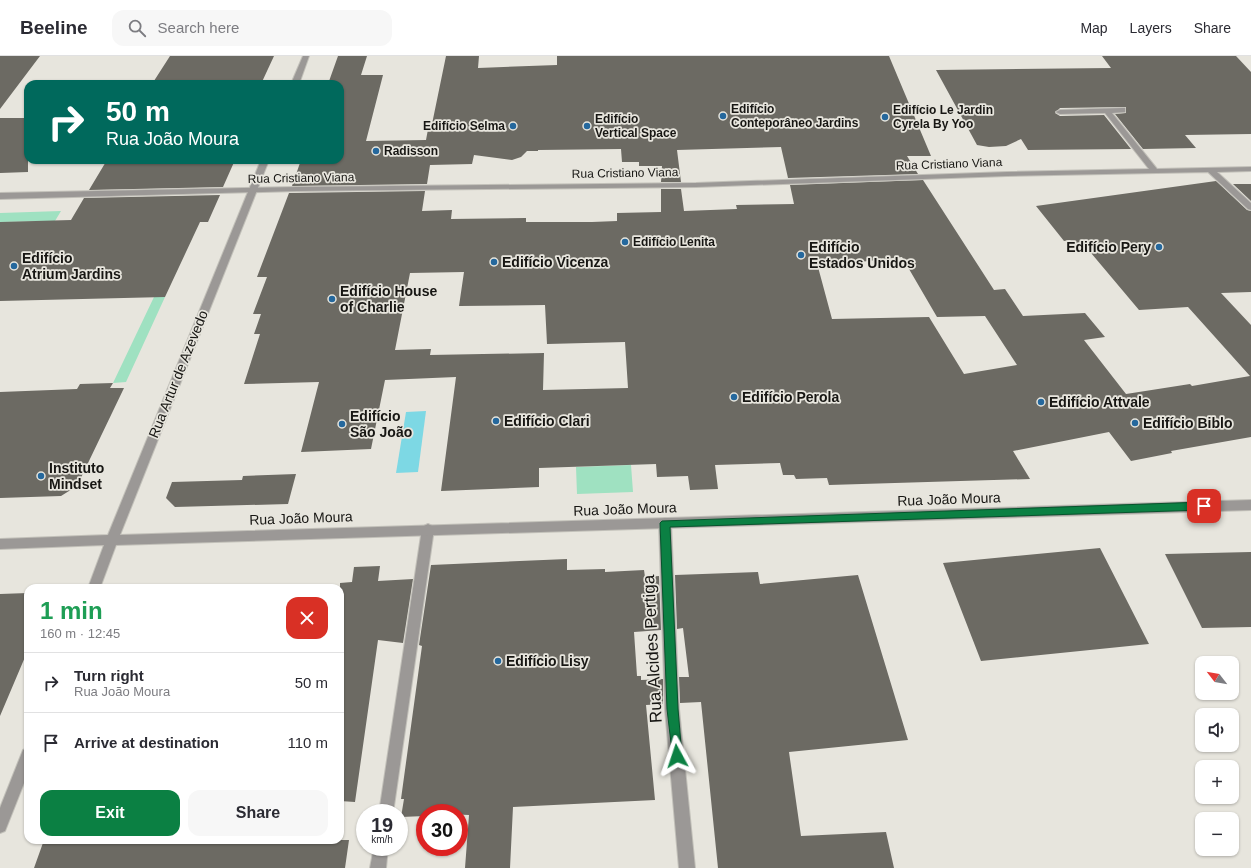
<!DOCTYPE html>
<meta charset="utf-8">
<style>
:root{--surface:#fff;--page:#f7f7f7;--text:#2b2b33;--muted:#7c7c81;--line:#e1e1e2;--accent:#0b8043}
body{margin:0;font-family:Helvetica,sans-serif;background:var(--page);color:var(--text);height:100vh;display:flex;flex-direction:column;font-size:15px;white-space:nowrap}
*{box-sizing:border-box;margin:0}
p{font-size:13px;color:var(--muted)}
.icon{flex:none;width:22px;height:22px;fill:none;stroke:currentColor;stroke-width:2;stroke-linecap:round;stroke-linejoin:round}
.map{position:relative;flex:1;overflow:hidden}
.details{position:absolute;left:24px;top:528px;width:320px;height:260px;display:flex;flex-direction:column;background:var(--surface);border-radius:12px;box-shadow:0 1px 3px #0004}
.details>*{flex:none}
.banner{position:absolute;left:24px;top:24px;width:320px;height:84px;border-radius:12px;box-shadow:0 1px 3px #0004;background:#00695c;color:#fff;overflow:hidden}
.needle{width:26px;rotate:301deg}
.tools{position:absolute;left:1195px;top:600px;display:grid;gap:8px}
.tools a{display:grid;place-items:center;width:44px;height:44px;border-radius:8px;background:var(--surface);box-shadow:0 1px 3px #0004;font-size:20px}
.speed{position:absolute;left:356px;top:748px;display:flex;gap:8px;font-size:20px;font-weight:700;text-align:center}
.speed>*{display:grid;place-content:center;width:52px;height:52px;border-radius:50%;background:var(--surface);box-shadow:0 1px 3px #0004;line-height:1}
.speed small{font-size:10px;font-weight:400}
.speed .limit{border:6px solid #d22;background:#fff;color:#111}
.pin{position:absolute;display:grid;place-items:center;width:34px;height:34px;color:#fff;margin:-17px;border-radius:8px;box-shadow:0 2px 6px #0006}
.me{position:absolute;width:44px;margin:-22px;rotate:355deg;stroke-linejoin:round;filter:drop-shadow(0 0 3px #0008)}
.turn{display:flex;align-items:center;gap:14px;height:84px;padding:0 16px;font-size:18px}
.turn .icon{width:52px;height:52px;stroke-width:2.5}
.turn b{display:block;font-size:28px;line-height:34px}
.round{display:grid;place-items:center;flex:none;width:42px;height:42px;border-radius:12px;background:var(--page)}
.summary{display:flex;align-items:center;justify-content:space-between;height:68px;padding:0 16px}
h1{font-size:24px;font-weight:800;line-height:30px;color:#1e9e55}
.button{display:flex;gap:8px;margin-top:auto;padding:8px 16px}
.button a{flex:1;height:46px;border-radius:12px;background:var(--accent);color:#fff;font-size:16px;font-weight:800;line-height:46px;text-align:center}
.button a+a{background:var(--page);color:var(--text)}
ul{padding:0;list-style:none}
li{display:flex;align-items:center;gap:12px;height:60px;padding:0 16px;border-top:1px solid var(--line)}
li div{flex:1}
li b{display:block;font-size:15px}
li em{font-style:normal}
header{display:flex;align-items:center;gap:24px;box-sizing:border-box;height:56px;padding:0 20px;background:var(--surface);border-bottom:1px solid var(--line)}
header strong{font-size:19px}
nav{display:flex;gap:22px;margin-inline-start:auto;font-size:14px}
.search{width:280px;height:36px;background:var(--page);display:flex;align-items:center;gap:10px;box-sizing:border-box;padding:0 14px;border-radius:12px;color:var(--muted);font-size:15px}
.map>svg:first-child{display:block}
.green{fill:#9fe1c1}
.water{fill:#7dd8e4}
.building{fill:#6c6a63;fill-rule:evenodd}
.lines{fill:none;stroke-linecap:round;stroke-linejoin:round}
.service-casing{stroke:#c2c0b9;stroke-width:2}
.minor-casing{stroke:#c2c0b9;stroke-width:2}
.tertiary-casing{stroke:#c2c0b9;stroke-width:2}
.service{fill:#9b9896;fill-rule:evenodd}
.minor{fill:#9b9896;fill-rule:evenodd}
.tertiary{fill:#9b9896;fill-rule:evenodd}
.route{fill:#0b8043;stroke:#07532c}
.poi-dot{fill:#25689d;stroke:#e7e5dd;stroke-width:1.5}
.labels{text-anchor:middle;stroke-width:3.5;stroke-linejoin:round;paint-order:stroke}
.far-poi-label{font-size:12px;font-weight:bold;fill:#171613;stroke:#e7e5dd;text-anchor:start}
.far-street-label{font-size:12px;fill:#171613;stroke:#e7e5dd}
.poi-label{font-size:14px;font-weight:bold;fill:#171613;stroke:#e7e5dd;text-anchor:start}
.street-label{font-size:14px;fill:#171613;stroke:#e7e5dd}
.near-street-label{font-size:17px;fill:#171613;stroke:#e7e5dd}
</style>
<header>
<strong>Beeline</strong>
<div class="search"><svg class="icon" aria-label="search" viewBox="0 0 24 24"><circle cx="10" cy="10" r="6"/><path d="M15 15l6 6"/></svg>Search here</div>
<nav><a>Map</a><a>Layers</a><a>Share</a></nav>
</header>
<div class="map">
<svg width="1251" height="812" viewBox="0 0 1251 812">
<rect width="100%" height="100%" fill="#e7e5dd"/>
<!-- green -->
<path class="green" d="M 61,155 L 55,165 L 0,166 L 0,157 Z
M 154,241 L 165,241 L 126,326 L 113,327 Z
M 631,409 L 633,436 L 577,438 L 576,411 Z"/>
<!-- water -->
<path class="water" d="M 426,355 L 418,416 L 396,417 L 406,356 Z"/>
<!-- building -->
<path class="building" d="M 0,0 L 40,0 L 0,53 Z
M 170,0 L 274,0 L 261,28 L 152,28 Z
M 338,0 L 367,0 L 361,19 L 383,19 L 366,85 L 426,84 L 429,68 L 432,68 L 446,0 L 479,0 L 478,12 L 557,9 L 557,0 L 889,0 L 931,100 L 907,100 L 918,118 L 788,122 L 781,91 L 677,94 L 681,126 L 661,126 L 662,110 L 639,110 L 639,106 L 622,106 L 621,93 L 538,94 L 538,95 L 527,95 L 521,101 L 512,104 L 474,99 L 472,108 L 430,109 L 427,128 L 292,130 L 301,104 L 340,104 L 340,28 L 328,28 Z
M 1102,0 L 1236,0 L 1251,16 L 1251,78 L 1185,79 L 1196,92 L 1143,93 L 1115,58 L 1126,57 L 1126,51 L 1060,52 L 1055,57 L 1060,60 L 1104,59 L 1131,93 L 1028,94 L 1021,83 L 1006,90 L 989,91 L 977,89 L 936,14 L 1111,12 Z
M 0,62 L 28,62 L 28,116 L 0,117 Z
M 107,104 L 235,104 L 223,131 L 89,134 Z
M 923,124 L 994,234 L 1005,233 L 1023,260 L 1085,257 L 1105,281 L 1084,284 L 1126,338 L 1190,328 L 1192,330 L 1250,320 L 1188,251 L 1139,254 L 1086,191 L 1077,192 L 1070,184 L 1064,185 L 1036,150 L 1216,125 L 1247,154 L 1251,155 L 1251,236 L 1221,237 L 1251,269 L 1251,381 L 1171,395 L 1172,397 L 1131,405 L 1109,376 L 1013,395 L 1030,423 L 829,429 L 827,422 L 796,423 L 794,419 L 783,419 L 780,407 L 715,409 L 718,433 L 690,434 L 688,420 L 657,421 L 656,408 L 539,412 L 539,431 L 441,435 L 456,321 L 385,324 L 371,393 L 301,396 L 319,326 L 244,328 L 260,278 L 254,278 L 261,258 L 253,258 L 267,221 L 257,221 L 289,137 L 425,135 L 422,155 L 452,154 L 451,163 L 526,162 L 526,166 L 592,166 L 617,165 L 617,157 L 661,156 L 661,133 L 681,133 L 684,155 L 737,153 L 736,149 L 794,148 L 790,129 ZM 902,201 L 937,261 L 985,260 L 1017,309 L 964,318 L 929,261 L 832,263 L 818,211 ZM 464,216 L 459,250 L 545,249 L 547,288 L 625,286 L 628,332 L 543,334 L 544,297 L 430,299 L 431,293 L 395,294 L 410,217 Z
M 1233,128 L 1251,128 L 1251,145 Z
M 220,139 L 208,166 L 200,166 L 165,241 L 0,245 L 0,166 L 71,164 L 84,142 Z
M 113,327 L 110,332 L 124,332 L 77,430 L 61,440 L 0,442 L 0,336 L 77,333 L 80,328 Z
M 296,418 L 288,448 L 175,451 L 166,442 L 172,426 L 242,424 L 243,420 Z
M 1100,492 L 1149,588 L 981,605 L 943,507 Z
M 1251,496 L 1251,571 L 1202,572 L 1165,498 Z
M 567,503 L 567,514 L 605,513 L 605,516 L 644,514 L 645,521 L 659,520 L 661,574 L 634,576 L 637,620 L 641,620 L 641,624 L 663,623 L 663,648 L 646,649 L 655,744 L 513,751 L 510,812 L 465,812 L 469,759 L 425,757 L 425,760 L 401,761 L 404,743 L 401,743 L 422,590 L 419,589 L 431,509 Z
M 380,510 L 378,525 L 413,523 L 403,587 L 378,584 L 355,746 L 340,745 L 340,527 L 352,526 L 354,511 Z
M 758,516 L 760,528 L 858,519 L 908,684 L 789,696 L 801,780 L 886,776 L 894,812 L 718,812 L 701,646 L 680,647 L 679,621 L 689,621 L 683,572 L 677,573 L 675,519 Z
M 28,537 L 28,594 L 0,660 L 0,538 Z
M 44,784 L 349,784 L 345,812 L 34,812 Z"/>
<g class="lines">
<defs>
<path id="service" d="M 428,468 L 432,470 L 434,473 L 393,757 L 379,757 L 422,473 L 424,470 Z
M 374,791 L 388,791 L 386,812 L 370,812 Z"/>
<path id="minor" d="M 1122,52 L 1125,52 L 1125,56 L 1112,57 L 1157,113 L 1251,111 L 1251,115 L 1217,116 L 1251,147 L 1251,154 L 1248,153 L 1208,116 L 1007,120 L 696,131 L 297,135 L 0,143 L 0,137 L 297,131 L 696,127 L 1007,116 L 1149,113 L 1105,57 L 1060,58 L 1056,56 L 1060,54 Z
M 665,462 L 669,464 L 671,467 L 679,653 L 695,812 L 679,812 L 665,653 L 659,467 L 661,464 Z"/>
<path id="tertiary" d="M 303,0 L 309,0 L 299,28 L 291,28 Z
M 261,104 L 269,104 L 120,479 L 1251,444 L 1251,454 L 116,489 L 100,532 L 88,532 L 104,489 L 0,493 L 0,483 L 108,479 Z
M 28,692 L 28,717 L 5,775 L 0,777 L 0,752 L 23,694 Z"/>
</defs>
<!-- service casing -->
<use href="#service" class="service-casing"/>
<!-- minor casing -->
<use href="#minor" class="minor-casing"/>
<!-- tertiary casing -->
<use href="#tertiary" class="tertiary-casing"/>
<!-- service -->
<use href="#service" class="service"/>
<!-- minor -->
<use href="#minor" class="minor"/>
<!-- tertiary -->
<use href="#tertiary" class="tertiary"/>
</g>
<!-- route -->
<path class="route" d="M 1204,446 L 1208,450 L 1204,454 L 670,471 L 678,653 L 682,700 L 681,704 L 677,706 L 673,704 L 667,653 L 660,467 L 662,465 Z"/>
<!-- markers -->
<g class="poi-dot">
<circle cx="723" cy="60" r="4"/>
<circle cx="885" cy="61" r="4"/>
<circle cx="513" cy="70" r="4"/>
<circle cx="587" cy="70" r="4"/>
<circle cx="376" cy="95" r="4"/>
<circle cx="625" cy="186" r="4"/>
<circle cx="1159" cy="191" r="4"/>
<circle cx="801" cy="199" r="4"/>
<circle cx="494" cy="206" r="4"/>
<circle cx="14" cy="210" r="4"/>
<circle cx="332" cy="243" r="4"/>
<circle cx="734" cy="341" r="4"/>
<circle cx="1041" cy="346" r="4"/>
<circle cx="496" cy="365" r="4"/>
<circle cx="1135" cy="367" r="4"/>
<circle cx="342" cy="368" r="4"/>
<circle cx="41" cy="420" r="4"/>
<circle cx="498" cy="605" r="4"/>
</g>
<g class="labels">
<!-- far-poi labels -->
<g class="far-poi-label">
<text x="731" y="57">Edifício<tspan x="731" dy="14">Conteporâneo Jardins</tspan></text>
<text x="893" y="58">Edifício Le Jardin<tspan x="893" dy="14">Cyrela By Yoo</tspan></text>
<text x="595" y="67">Edifício<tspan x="595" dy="14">Vertical Space</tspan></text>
<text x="505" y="74" text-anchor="end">Edifício Selma</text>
<text x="384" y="99">Radisson</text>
<text x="633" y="190">Edifício Lenita</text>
</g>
<!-- far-street labels -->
<g class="far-street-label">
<text transform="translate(949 108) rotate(-2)" y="4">Rua Cristiano Viana</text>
<text transform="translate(625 117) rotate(-1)" y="4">Rua Cristiano Viana</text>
<text transform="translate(301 122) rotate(-1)" y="4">Rua Cristiano Viana</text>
</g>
<!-- poi labels -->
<g class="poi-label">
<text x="809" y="196">Edifício<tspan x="809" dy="16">Estados Unidos</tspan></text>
<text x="1151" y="196" text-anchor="end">Edifício Pery</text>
<text x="22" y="207">Edifício<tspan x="22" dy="16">Atrium Jardins</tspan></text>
<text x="502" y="211">Edifício Vicenza</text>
<text x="340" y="240">Edifício House<tspan x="340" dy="16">of Charlie</tspan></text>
<text x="742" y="346">Edifício Perola</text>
<text x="1049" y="351">Edifício Attvale</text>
<text x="350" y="365">Edifício<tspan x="350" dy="16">São João</tspan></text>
<text x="504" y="370">Edifício Clari</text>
<text x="1143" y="372">Edifício Biblo</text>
<text x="49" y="417">Instituto<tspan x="49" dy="16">Mindset</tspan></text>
<text x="506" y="610">Edifício Lisy</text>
</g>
<!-- street labels -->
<g class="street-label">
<text transform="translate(178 318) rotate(-68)" y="5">Rua Artur de Azevedo</text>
<text transform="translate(949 443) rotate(-2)" y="5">Rua João Moura</text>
<text transform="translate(625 453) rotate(-2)" y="5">Rua João Moura</text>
<text transform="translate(301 462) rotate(-2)" y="5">Rua João Moura</text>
</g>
<!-- near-street labels -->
<g class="near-street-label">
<text transform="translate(652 593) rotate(-93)" y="6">Rua Alcides Pertiga</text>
</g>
</g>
</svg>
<div class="tools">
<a><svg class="needle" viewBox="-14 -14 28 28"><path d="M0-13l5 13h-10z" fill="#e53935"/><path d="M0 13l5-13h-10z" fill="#7c7c81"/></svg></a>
<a><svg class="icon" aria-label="sound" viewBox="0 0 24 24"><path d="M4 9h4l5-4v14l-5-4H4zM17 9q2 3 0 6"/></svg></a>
<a>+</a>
<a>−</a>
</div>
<div class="speed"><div>19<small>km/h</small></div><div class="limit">30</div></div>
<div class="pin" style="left:1204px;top:450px;background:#d93025"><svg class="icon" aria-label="arrive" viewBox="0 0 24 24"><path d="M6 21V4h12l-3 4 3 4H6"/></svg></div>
<svg class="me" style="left:677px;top:700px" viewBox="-20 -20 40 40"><path d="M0-17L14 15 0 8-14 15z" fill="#0b8043" stroke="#fff" stroke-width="4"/></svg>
<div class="banner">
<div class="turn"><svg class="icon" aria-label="right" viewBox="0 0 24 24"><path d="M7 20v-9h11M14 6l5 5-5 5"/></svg><div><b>50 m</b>Rua João Moura</div></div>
</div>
<section class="details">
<div class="summary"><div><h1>1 min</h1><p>160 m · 12:45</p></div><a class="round" style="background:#d93025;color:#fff"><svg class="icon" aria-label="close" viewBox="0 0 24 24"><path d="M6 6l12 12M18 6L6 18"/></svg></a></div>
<ul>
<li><svg class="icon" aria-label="right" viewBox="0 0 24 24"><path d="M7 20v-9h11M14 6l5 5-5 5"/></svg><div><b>Turn right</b><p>Rua João Moura</p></div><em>50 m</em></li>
<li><svg class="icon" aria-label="arrive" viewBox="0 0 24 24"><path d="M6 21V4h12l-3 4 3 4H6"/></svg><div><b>Arrive at destination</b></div><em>110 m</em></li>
</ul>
<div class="button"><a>Exit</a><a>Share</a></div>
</section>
</div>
